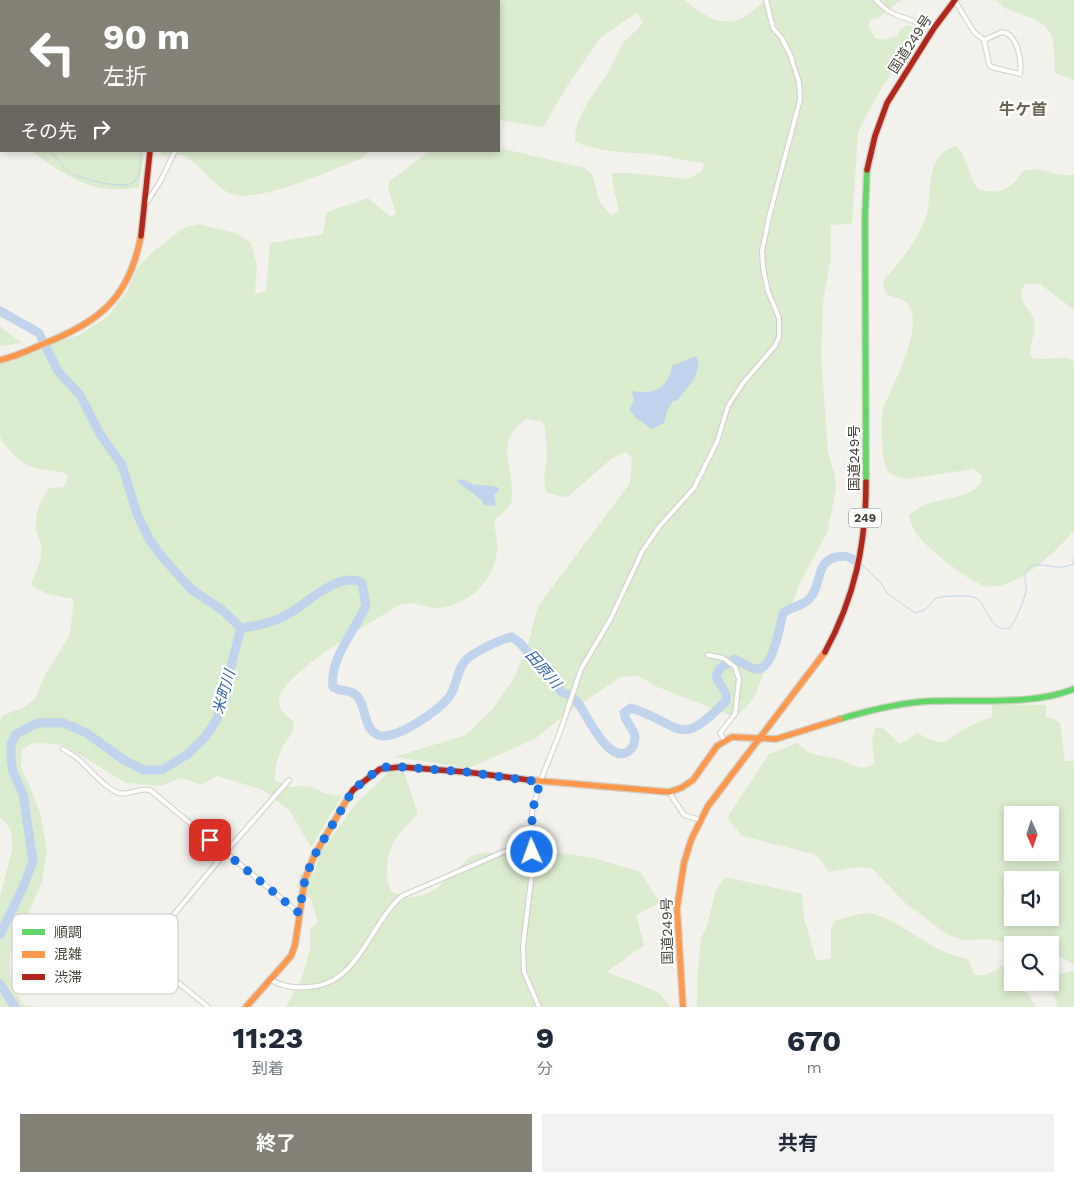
<!DOCTYPE html>
<html lang="ja">
<meta charset="utf-8">
<style>
:root{--surface:#fff;--page:#f2f2f3;--text:#1f2937;--muted:#747a83;--accent:#848177}
body{margin:0;font-family:"Work Sans","Noto Sans JP",sans-serif;background:var(--page);color:var(--text);height:100vh;display:flex;flex-direction:column;font-size:19px;white-space:nowrap}
*{box-sizing:border-box;margin:0}
p{font-size:16px;color:var(--muted)}
.icon{flex:none;width:28px;height:28px;fill:none;stroke:currentColor;stroke-width:2;stroke-linecap:round;stroke-linejoin:round}
.map{position:relative;height:1007px;overflow:hidden}
.details{display:flex;flex-direction:column;background:var(--surface);flex:1}
.details>*{flex:none}
.hud{position:absolute;left:0px;top:0px;width:500px;height:152px;box-shadow:0 2px 8px #0003;background:#848177;color:#fff;overflow:hidden}
.needle{width:32px;rotate:177deg}
.fabs{position:absolute;left:1004px;top:806px;display:grid;gap:10px}
.fabs a{display:grid;place-items:center;width:55px;height:55px;border-radius:0px;background:var(--surface);box-shadow:0 2px 8px #0003;font-size:25px}
.pin{position:absolute;display:grid;place-items:center;width:42px;height:42px;color:#fff;margin:-21px;border-radius:10px;box-shadow:0 2px 8px #0006}
.me{position:absolute;width:55px;margin:-28px;rotate:358deg;stroke-linejoin:round;filter:drop-shadow(0 0 4px #0008)}
.turn{display:flex;align-items:center;gap:18px;height:105px;padding:0 20px;font-size:22px}
.turn .icon{width:65px;height:65px;stroke-width:2.5}
.turn b{display:block;font-size:35px;line-height:42px}
.then{display:flex;align-items:center;height:48px;padding:0 20px;background:#0003;gap:10px;font-size:19px}
.eta{display:flex;justify-content:space-evenly;align-items:center;height:85px;text-align:center}
.eta b{font-size:30px;font-weight:700;line-height:35px}
.cta{display:flex;gap:10px;margin-top:auto;padding:10px 20px}
.cta a{flex:1;height:58px;border-radius:0px;background:var(--accent);color:#fff;font-size:20px;font-weight:700;line-height:58px;text-align:center}
.cta a+a{background:var(--page);color:var(--text)}
.map>svg:first-child{display:block}
.green{fill:#dbebce;fill-rule:evenodd}
.water{fill:#c0d4ed}
.lines{fill:none;stroke-linecap:round;stroke-linejoin:round}
.stream{stroke:#c0d4ed;stroke-width:1}
.river{stroke:#c0d4ed;stroke-width:9}
.street-casing{stroke:#d0cfca;stroke-width:6}
.fast-casing{stroke:#d0cfc4;stroke-width:8}
.slow-casing{stroke:#d0cfc4;stroke-width:8}
.jam-casing{stroke:#d0cfc4;stroke-width:8}
.street{stroke:#fdfdfc;stroke-width:4}
.fast{stroke:#63d668;stroke-width:5.5}
.slow{stroke:#ff974d;stroke-width:5.5}
.jam{stroke:#b3261e;stroke-width:5.5}
.route{stroke:#1a73e8;stroke-width:9;stroke-dasharray:0 16.2}
.labels{text-anchor:middle;stroke-width:4.5;stroke-linejoin:round;paint-order:stroke}
.shield{fill:#fff;stroke:#7f7c74;stroke-width:1}
.shield-label{font-size:12px;font-weight:bold;fill:#484438}
.street-label{font-size:14px;fill:#484438;stroke:#fff}
.water-label{font-size:15px;font-style:italic;fill:#3569b0;stroke:#fff}
.quarter-label{font-size:16px;font-weight:bold;fill:#6a6450;stroke:#fff}
.key{fill:#fff;stroke:#c8c7c3;stroke-width:1}
.key-label{font-size:14px;fill:#484438}
</style>
<div class="map">
<svg width="1074" height="1007" viewBox="0 0 1074 1007">
<rect width="100%" height="100%" fill="#f2f1ec"/>
<!-- green -->
<path class="green" d="M 348,0 L 685,0 C 703,16 726,31 749,14 C 756,9 760,3 768,0 L 901,0 L 878,18 L 871,19 L 868,26 L 875,38 L 882,40 L 898,36 L 900,29 L 907,25 L 922,29 L 879,92 L 858,132 L 852,223 L 831,225 L 831,256 L 823,303 L 821,355 L 828,452 L 835,476 L 836,490 L 827,533 L 800,583 L 754,698 L 739,714 L 729,715 L 655,686 L 639,676 L 621,677 L 567,713 L 535,739 L 469,768 L 394,757 L 466,735 L 492,710 L 514,678 L 527,648 L 538,606 L 630,483 L 632,458 L 626,452 L 612,458 L 569,496 L 561,497 L 546,492 L 544,479 L 547,456 L 545,427 L 540,421 L 527,419 C 496,439 510,458 512,488 C 512,493 513,499 511,503 C 508,510 500,514 495,520 C 494,530 498,540 497,550 C 495,581 468,605 439,608 C 431,609 424,605 416,604 C 411,603 406,603 401,604 C 377,619 280,673 279,701 C 279,712 288,715 294,723 C 294,734 287,739 282,748 C 277,758 275,769 275,780 L 290,787 L 303,786 L 315,788 L 325,793 L 342,796 L 311,847 L 290,811 L 263,790 L 217,776 L 202,785 L 181,778 L 160,786 L 126,783 L 64,745 L 39,743 L 31,744 L 22,750 L 21,766 L 40,812 L 47,850 L 42,882 L 10,954 C 8,977 10,986 24,1005 L 39,1007 L 0,1007 L 0,896 L 12,850 L 12,836 L 8,825 L 0,818 L 0,720 L 3,715 L 23,708 L 35,699 L 45,675 L 70,635 L 74,599 L 47,594 L 31,585 C 34,575 40,565 41,555 C 43,545 38,538 36,529 C 34,515 41,499 49,488 L 63,487 L 67,482 L 67,474 C 58,470 50,471 40,469 C 22,466 9,452 0,437 L 0,363 L 79,335 L 107,317 L 127,292 L 137,268 L 155,250 L 184,228 L 198,224 L 236,233 L 251,243 L 257,265 L 255,294 L 266,291 L 270,243 L 323,234 L 327,212 L 368,198 L 391,217 L 396,213 L 388,188 L 389,182 L 430,151 L 499,151 L 499,148 L 585,168 L 592,174 L 600,203 L 611,215 L 619,212 L 613,185 L 612,173 L 629,173 L 688,179 L 702,171 L 704,163 C 686,161 668,156 650,154 C 624,152 599,152 575,142 C 573,116 598,90 610,69 C 615,62 617,52 622,45 C 628,36 638,31 643,22 L 636,13 L 599,39 L 566,88 L 543,127 L 499,120 L 499,1 L 347,1 Z
M 996,0 L 1074,0 L 1074,80 L 1055,73 C 1053,40 1058,27 1023,15 C 1011,11 1005,10 996,0 Z
M 956,146 C 967,154 968,177 979,190 C 998,193 1005,193 1018,178 C 1021,174 1022,171 1027,170 C 1041,166 1059,179 1074,174 L 1074,310 L 1040,284 L 1025,284 C 1013,301 1032,308 1034,321 C 1037,334 1028,344 1031,357 C 1045,363 1060,353 1074,361 L 1074,531 C 1055,552 1016,591 985,586 C 976,584 948,564 940,557 C 926,544 912,535 909,515 C 913,512 918,508 922,506 C 940,497 983,499 982,475 L 973,469 L 907,479 C 900,478 891,476 887,470 C 881,459 881,421 883,409 C 885,402 890,394 892,388 C 901,368 920,328 910,307 C 906,299 896,298 888,295 L 884,288 L 883,281 C 900,262 915,244 925,220 C 935,194 922,156 956,146 Z
M 32,151 L 145,151 L 139,187 C 126,190 102,190 89,185 C 74,180 44,162 32,151 Z
M 158,151 L 370,151 L 360,159 C 333,169 254,206 229,193 C 216,187 192,157 182,155 C 176,154 169,155 163,155 Z
M 0,326 L 22,343 L 0,346 Z
M 992,704 L 1046,705 L 1046,718 L 1053,718 L 1060,723 L 1065,761 L 1074,761 L 1074,964 L 1050,952 L 1050,945 L 1019,945 L 987,939 L 963,940 L 948,935 L 904,902 L 873,869 L 859,867 L 829,872 L 817,855 L 742,836 L 727,818 L 769,754 L 798,743 C 808,757 822,755 838,759 C 852,763 859,773 875,764 L 872,742 L 875,728 L 882,727 L 899,743 C 907,742 910,736 918,733 C 946,750 943,740 967,728 C 975,723 984,720 992,717 ZM 1012,815 L 1050,815 L 1050,852 L 1012,852 ZM 1012,880 L 1050,880 L 1050,918 L 1012,918 Z
M 389,772 L 404,772 L 418,814 C 400,833 387,843 387,870 C 387,880 388,885 393,893 L 412,897 L 425,895 L 436,889 L 471,856 L 487,852 L 531,858 L 562,853 L 594,858 L 640,872 L 660,903 L 636,915 L 644,945 L 607,972 L 658,992 L 671,1007 L 286,1007 L 302,978 L 310,950 L 310,928 L 318,922 L 311,899 L 297,887 L 300,874 L 314,873 L 320,853 L 355,805 Z
M 726,877 L 802,894 L 804,917 L 816,960 L 831,959 L 831,928 L 835,921 C 846,918 861,911 873,914 C 893,919 911,933 928,943 C 940,951 954,956 968,959 L 974,974 C 985,978 991,973 1001,966 L 1012,973 L 1012,982 L 1021,983 L 1036,1007 L 697,1007 L 697,979 L 701,939 L 707,925 L 716,889 Z
M 1074,971 L 1074,1007 L 1058,1007 L 1049,983 L 1053,975 Z"/>
<!-- water -->
<path class="water" d="M 696,356 C 704,373 687,386 678,400 L 673,401 L 667,411 L 664,423 L 652,429 L 636,418 L 629,410 L 634,401 L 632,391 C 655,394 667,390 672,366 Z
M 461,479 L 472,484 L 498,487 L 499,491 L 494,495 L 496,506 L 483,505 L 482,500 L 478,498 C 471,490 465,489 457,481 Z"/>
<g class="lines">
<!-- stream -->
<path class="stream" d="M 256,0 L 256,1
M 0,121 L 1,121
M 51,151 C 57,159 64,169 73,174 C 84,180 125,190 134,182 C 141,177 140,159 141,151
M 862,565 L 880,582 L 887,593 L 915,613 L 925,610 L 936,598 C 943,596 973,594 978,599 C 988,609 991,633 1010,628 C 1016,619 1024,601 1026,591 C 1027,585 1023,578 1026,572 C 1027,568 1030,566 1035,565 C 1049,564 1059,571 1073,564 L 1074,559"/>
<!-- river -->
<path class="river" d="M 0,311 L 39,333 L 58,371 L 80,395 L 100,434 L 122,465 L 137,514 L 149,539 L 163,558 L 191,589 L 222,610 L 241,628
M 241,628 C 258,626 276,622 290,613 C 308,602 341,570 362,583 L 366,605 C 356,630 329,658 333,687 C 340,692 351,689 357,696 C 367,707 363,729 378,735 C 394,742 440,710 450,696 C 457,685 457,668 467,659 C 476,651 501,639 512,637 L 520,643 L 562,692 C 568,694 573,697 578,703 C 587,715 609,766 629,751 C 634,747 635,743 635,737 C 634,728 625,722 624,713 L 631,708 C 684,725 678,750 726,701 L 726,694 L 716,677 L 720,668 L 735,659 C 741,662 750,668 756,669 C 773,672 780,625 783,613 C 790,608 801,606 808,600 C 823,587 814,561 837,557 C 845,555 849,557 856,561
M 0,935 L 24,885 L 33,861 L 23,794 L 13,772 L 11,758 L 11,744 L 16,734 L 37,723 L 63,723 L 85,732 L 124,760 L 143,770 L 162,770 L 188,754 L 205,737 L 217,719 L 241,628
M 0,984 L 15,1007"/>
<defs>
<path id="street" d="M 132,0 L 133,1
M 876,0 L 887,10 L 896,15 L 934,28
M 209,1 L 211,0
M 280,1 L 282,0
M 955,1 L 974,32 L 984,40 L 989,64 L 991,67 L 1020,74 C 1022,62 1018,34 1002,32 L 984,40
M 147,202 L 160,182 L 175,151
M 708,655 L 723,658 L 735,667 L 739,679 L 735,714 L 720,733 L 725,741
M 63,749 C 68,752 73,755 77,758 C 88,767 105,789 119,793 C 129,796 139,787 150,790 L 299,913
M 669,792 L 684,815 L 700,820
M 121,936 L 208,1007
M 142,953 L 225,853 L 289,780
M 271,980 C 284,987 294,988 308,987 C 359,985 369,924 402,896 L 531,840
M 539,1007 L 524,972 L 523,946 L 533,864 L 532,812 L 540,782 L 560,732 L 581,669 L 610,620 L 643,550 L 659,527 L 694,488 L 717,442 L 728,406 L 743,383 L 775,346 L 779,337 L 779,318 L 768,291 L 763,268 L 762,251 L 770,213 L 800,100 L 799,82 L 790,54 L 781,37 L 773,28 L 766,0"/>
<path id="fast" d="M 239,1 L 240,0
M 866,482 L 865,217 L 867,170
M 840,719 C 870,710 902,702 934,701 C 980,699 1030,706 1074,689"/>
<path id="slow" d="M 0,360 C 15,357 29,350 43,344 C 100,322 129,298 141,236
M 529,780 L 669,792 L 681,788 L 693,780 L 717,746 L 732,737 L 776,739 L 840,719
M 246,1007 L 291,956 L 295,945 L 305,879 L 314,856 L 349,796
M 683,1007 L 677,908 L 684,863 L 691,840 L 708,806 L 825,652"/>
<path id="jam" d="M 867,170 L 875,136 L 887,103 L 934,28 L 955,0
M 141,236 L 150,151
M 825,652 C 855,597 866,544 866,482
M 349,796 L 353,790 L 380,769 L 401,767 L 466,772 L 529,780"/>
</defs>
<!-- street casing -->
<use href="#street" class="street-casing"/>
<!-- fast casing -->
<use href="#fast" class="fast-casing"/>
<!-- slow casing -->
<use href="#slow" class="slow-casing"/>
<!-- jam casing -->
<use href="#jam" class="jam-casing"/>
<!-- street -->
<use href="#street" class="street"/>
<!-- fast -->
<use href="#fast" class="fast"/>
<!-- slow -->
<use href="#slow" class="slow"/>
<!-- jam -->
<use href="#jam" class="jam"/>
</g>
<g class="lines">
<!-- route -->
<path class="route" d="M 210,840 L 299,913 L 305,879 L 314,856 L 353,790 L 375,772 L 386,767 L 401,767 L 466,772 L 540,782 L 532,812 L 532,852"/>
</g>
<g class="labels">
<!-- shield labels -->
<rect class="shield" x="849" y="508.5" width="32" height="19" rx="4"/>
<g class="shield-label">
<text x="865" y="522">249</text>
</g>
<!-- street labels -->
<g class="street-label">
<text transform="translate(910 44) rotate(-57)" y="5">国道249号</text>
<text transform="translate(854 458) rotate(-90)" y="5">国道249号</text>
<text transform="translate(667 931) rotate(-91)" y="5">国道249号</text>
</g>
<!-- water labels -->
<g class="water-label">
<text transform="translate(543 669) rotate(49)" y="5">田原川</text>
<text transform="translate(224 692) rotate(-74)" y="5">米町川</text>
</g>
<!-- quarter labels -->
<g class="quarter-label">
<text x="1023" y="115">牛ケ首</text>
</g>
</g>
<!-- legend -->
<rect x="12" y="914" width="166" height="80" rx="8" class="key"/>
<rect x="22" y="929" width="23" height="6" fill="#63d668"/>
<rect x="22" y="951" width="23" height="7" fill="#ff974d"/>
<rect x="22" y="974" width="23" height="6" fill="#b3261e"/>
<g class="key-label">
<text x="54" y="937">順調</text>
<text x="54" y="959">混雑</text>
<text x="54" y="982">渋滞</text>
</g>
</svg>
<div class="fabs">
<a><svg class="needle" viewBox="-14 -14 28 28"><path d="M0-13l5 13h-10z" fill="#e53935"/><path d="M0 13l5-13h-10z" fill="#747a83"/></svg></a>
<a><svg class="icon" aria-label="sound" viewBox="0 0 24 24"><path d="M4 9h4l5-4v14l-5-4H4zM17 9q2 3 0 6"/></svg></a>
<a><svg class="icon" aria-label="search" viewBox="0 0 24 24"><circle cx="10" cy="10" r="6"/><path d="M15 15l6 6"/></svg></a>
</div>
<div class="pin" style="left:210px;top:840px;background:#d93025"><svg class="icon" aria-label="arrive" viewBox="0 0 24 24"><path d="M6 21V4h12l-3 4 3 4H6"/></svg></div>
<svg class="me" style="left:532px;top:852px" viewBox="-20 -20 40 40"><circle r="17" fill="#1a73e8" stroke="#fff" stroke-width="3"/><path d="M0-11L8 9 0 5-8 9z" fill="#fff"/></svg>
<div class="hud">
<div class="turn"><svg class="icon" aria-label="left" viewBox="0 0 24 24"><path d="M17 20v-9H6M10 6l-5 5 5 5"/></svg><div><b>90 m</b>左折</div></div>
<div class="then">その先<svg class="icon" aria-label="right" viewBox="0 0 24 24"><path d="M7 20v-9h11M14 6l5 5-5 5"/></svg></div>
</div>
</div>
<section class="details">
<div class="eta">
<div><b>11:23</b><p>到着</p></div>
<div><b>9</b><p>分</p></div>
<div><b>670</b><p>m</p></div>
</div>
<div class="cta"><a>終了</a><a>共有</a></div>
</section>
